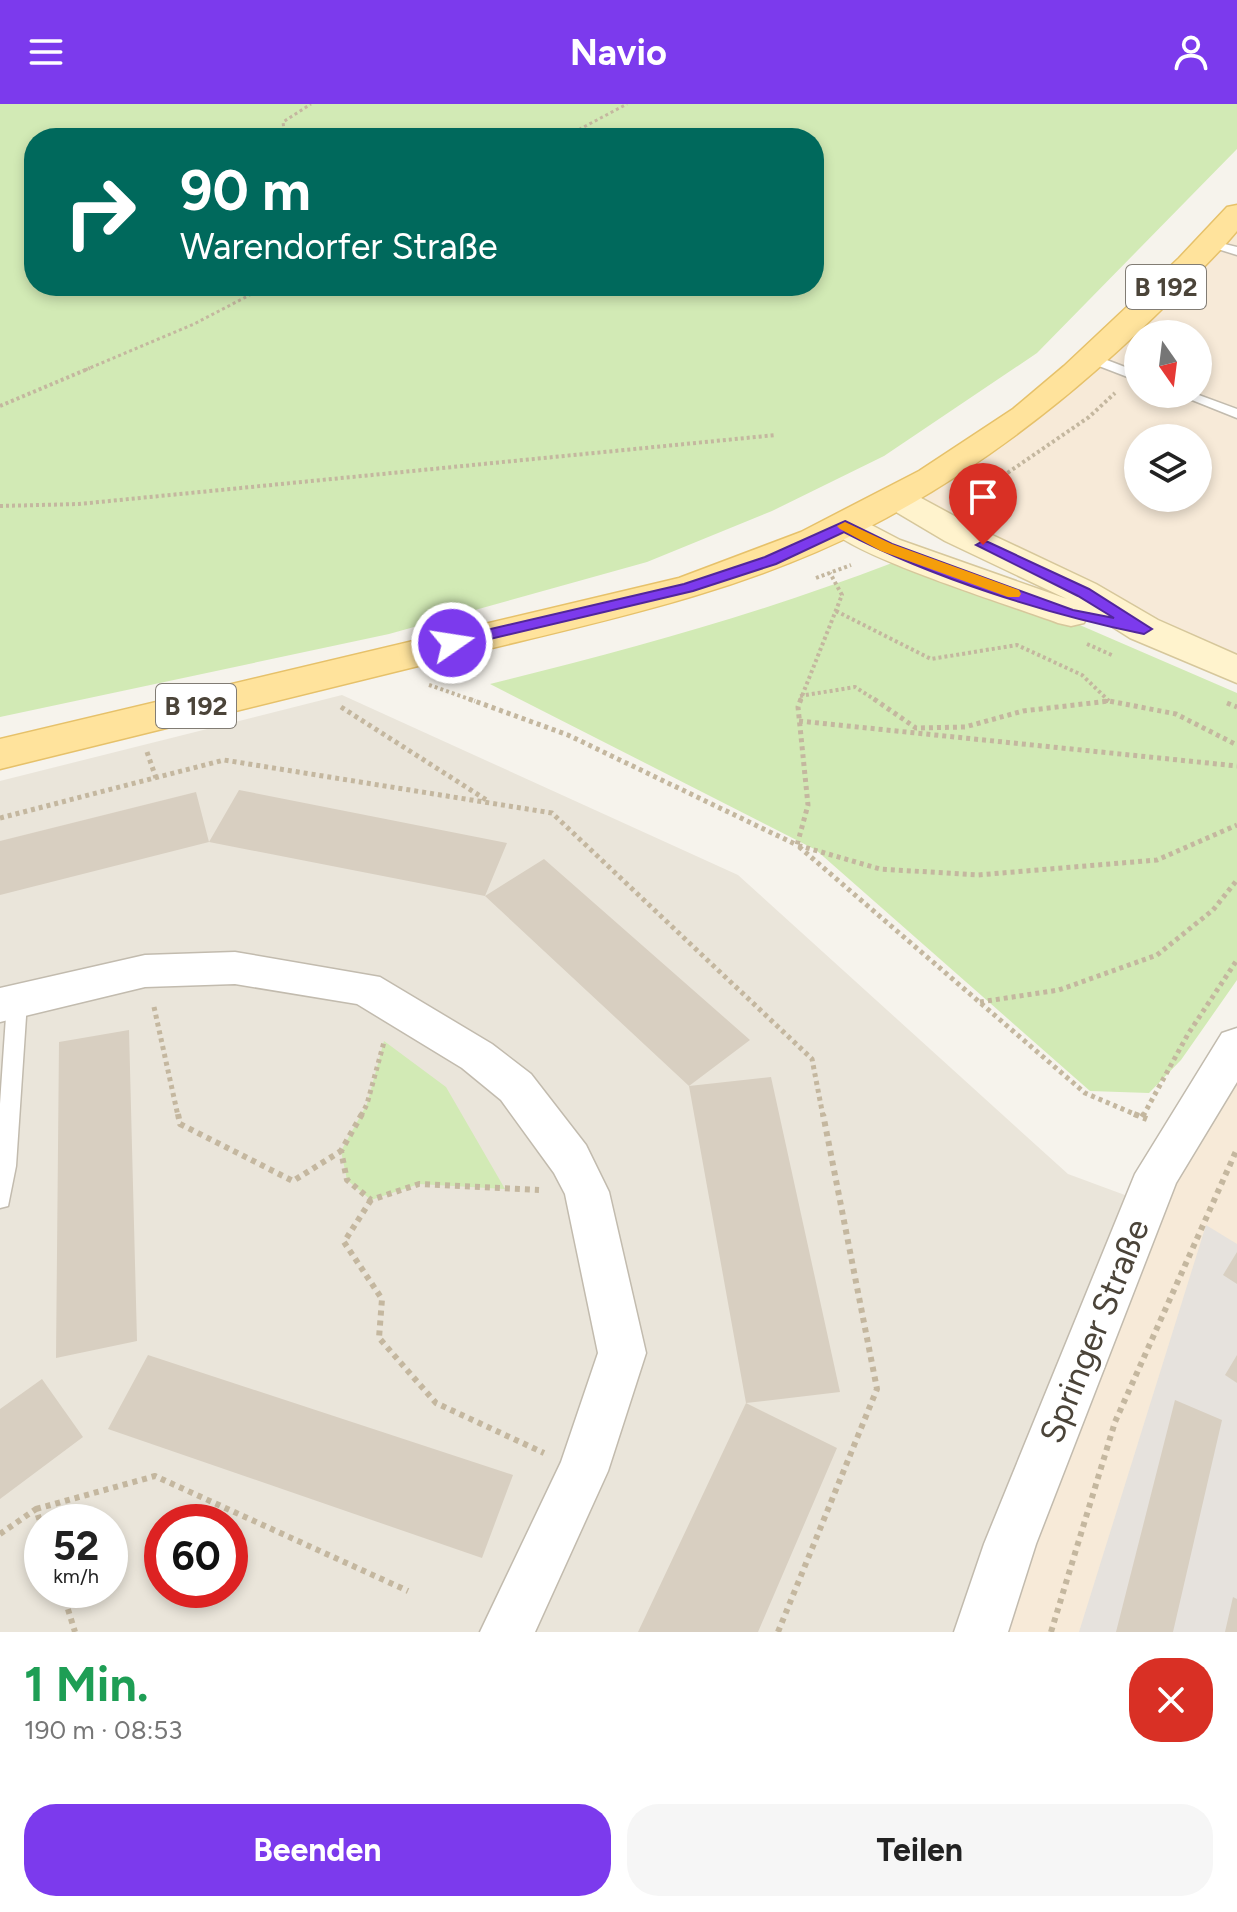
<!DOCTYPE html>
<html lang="de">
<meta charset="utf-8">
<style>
:root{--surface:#fff;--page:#f6f6f6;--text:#222;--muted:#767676;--accent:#7c3aed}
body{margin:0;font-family:Figtree,sans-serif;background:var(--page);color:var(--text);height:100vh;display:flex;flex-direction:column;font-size:30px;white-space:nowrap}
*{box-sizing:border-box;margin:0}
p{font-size:26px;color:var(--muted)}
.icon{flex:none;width:44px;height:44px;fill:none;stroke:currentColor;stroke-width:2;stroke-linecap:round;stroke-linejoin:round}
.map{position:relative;height:1528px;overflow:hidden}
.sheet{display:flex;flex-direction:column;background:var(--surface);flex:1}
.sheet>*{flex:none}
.hud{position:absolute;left:24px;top:24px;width:800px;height:168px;border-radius:32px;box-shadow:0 4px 12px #0003;background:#00695c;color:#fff;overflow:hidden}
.needle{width:52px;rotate:166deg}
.buttons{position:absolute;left:1124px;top:216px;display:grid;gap:16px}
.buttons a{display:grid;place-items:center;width:88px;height:88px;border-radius:50%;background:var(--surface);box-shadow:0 4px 12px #0003;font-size:40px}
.speed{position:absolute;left:24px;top:1400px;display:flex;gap:16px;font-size:40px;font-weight:700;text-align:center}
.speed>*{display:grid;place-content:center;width:104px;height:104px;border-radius:50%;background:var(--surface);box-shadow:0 4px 12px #0003;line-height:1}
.speed small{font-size:20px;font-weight:400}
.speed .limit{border:12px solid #d22;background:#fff;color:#111}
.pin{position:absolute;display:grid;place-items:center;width:68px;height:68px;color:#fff;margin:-82px -34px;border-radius:50% 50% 50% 0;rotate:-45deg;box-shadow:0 0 8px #0007}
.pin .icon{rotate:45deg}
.me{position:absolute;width:88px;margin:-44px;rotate:77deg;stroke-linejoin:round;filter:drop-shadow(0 0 6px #0008)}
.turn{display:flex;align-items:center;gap:28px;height:168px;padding:0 24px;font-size:36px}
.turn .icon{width:104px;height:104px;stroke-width:2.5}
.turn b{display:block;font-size:56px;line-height:68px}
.round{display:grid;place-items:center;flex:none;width:84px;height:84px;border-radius:32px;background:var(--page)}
.head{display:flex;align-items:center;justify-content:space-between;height:136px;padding:0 24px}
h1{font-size:48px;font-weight:700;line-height:60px;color:#1e9e55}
.cta{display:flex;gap:16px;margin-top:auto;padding:16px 24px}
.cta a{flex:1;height:92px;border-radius:32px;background:var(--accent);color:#fff;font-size:32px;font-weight:700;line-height:92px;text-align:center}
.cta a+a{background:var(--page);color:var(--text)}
header{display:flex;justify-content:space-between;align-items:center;height:104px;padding:0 24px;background:var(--accent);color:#fff;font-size:36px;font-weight:700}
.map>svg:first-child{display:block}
.residential{fill:#eae5da;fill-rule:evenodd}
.commercial{fill:#f7ead8;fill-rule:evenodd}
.industrial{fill:#e6e2dd}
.green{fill:#d2eab5;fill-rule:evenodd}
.building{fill:#d8cfc1}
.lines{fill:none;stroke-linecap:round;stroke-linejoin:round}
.lane-casing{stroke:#c2bbae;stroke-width:3}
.street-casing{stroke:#c2bbae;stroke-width:3}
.secondary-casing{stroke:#d6c79b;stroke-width:3}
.primary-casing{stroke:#e6c16a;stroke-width:3}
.path-far3{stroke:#c4b79f;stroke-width:3;stroke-dasharray:3 3;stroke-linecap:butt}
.path-far2{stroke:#c4b79f;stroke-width:4;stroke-dasharray:3 3;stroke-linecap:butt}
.path-far1{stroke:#c4b79f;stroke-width:5;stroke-dasharray:4 4;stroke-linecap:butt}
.path{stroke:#c4b79f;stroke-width:6;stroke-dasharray:5 5;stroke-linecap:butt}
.lane{fill:#fff;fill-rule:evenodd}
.street{fill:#fff;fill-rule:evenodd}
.secondary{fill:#fff3cd;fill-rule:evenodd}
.primary{fill:#ffe39c;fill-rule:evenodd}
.route{fill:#7c3aed;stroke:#51269a;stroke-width:2}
.slow{fill:#f59e0b}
.labels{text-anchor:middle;stroke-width:8;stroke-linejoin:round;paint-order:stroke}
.shield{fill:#fff;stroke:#817c74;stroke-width:2}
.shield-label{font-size:26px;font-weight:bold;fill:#4b4439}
.near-street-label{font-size:34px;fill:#4b4439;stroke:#fff}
</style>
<header><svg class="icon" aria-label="menu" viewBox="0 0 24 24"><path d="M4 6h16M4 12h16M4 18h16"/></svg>Navio<svg class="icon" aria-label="person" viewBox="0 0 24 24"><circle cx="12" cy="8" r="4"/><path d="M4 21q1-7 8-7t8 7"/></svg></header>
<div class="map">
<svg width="1237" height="1528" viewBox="0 0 1237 1528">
<rect width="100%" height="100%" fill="#f6f3ec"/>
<!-- residential -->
<path class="residential" d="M 342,591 L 738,771 L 1068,1070 L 1206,1121 L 1079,1528 L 0,1528 L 0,677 ZM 42,1418 L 110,1418 L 110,1486 L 42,1486 ZM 162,1418 L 230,1418 L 230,1486 L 162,1486 Z"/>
<!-- commercial -->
<path class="commercial" d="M 1237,126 L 1237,566 L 898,395 L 1009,323 ZM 1138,230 L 1198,230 L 1198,290 L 1138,290 ZM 1138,334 L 1198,334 L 1198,394 L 1138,394 Z
M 1237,941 L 1237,1528 L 994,1528 L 1157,1070 Z"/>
<!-- industrial -->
<path class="industrial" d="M 1206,1121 L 1237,1140 L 1237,1528 L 1079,1528 Z"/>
<!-- green -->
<path class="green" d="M 0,0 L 1237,0 L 1237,45 L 1037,249 L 884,352 L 772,407 L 647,458 L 389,530 L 0,613 ZM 34,34 L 814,34 L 814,182 L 34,182 Z
M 892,459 L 1082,522 L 1237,589 L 1237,876 L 1181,956 L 1149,989 L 1090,987 L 816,746 L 490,580 C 628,546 759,510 892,459 Z
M 384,937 L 446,983 L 505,1085 L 419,1080 L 371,1096 L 347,1076 L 341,1047 L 367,1000 Z"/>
<!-- building -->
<path class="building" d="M 239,686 L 507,739 L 485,792 L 209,738 Z
M 196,688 L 209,738 L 0,791 L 0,737 Z
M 544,755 L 750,936 L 689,982 L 771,973 L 840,1288 L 746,1299 L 837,1344 L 758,1528 L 638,1528 L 746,1299 L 689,982 L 485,792 Z
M 129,926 L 137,1237 L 56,1254 L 59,938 Z
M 1237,1148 L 1237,1180 L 1223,1171 Z
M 148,1251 L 513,1371 L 482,1454 L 108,1325 Z
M 1237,1251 L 1237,1279 L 1225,1271 Z
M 42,1275 L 83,1333 L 0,1395 L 0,1305 Z
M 1175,1296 L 1222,1316 L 1173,1528 L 1116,1528 Z
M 1233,1493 L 1237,1495 L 1237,1528 L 1225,1528 Z"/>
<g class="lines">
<defs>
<path id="lane" d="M 1208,136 L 1237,143 L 1237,151 L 1208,142 Z
M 1091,250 L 1138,268 L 1138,277 L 1086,257 L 1085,254 Z
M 1177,290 L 1196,290 L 1237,305 L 1237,314 Z
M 17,890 L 24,892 L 27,898 L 16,1062 L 8,1102 L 0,1104 L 0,1000 L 7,898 L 10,892 Z"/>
<path id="street" d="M 235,848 L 380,873 L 492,940 L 531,970 L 586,1041 L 609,1088 L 646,1249 L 608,1367 L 535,1528 L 480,1528 L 561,1358 L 598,1249 L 565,1090 L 554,1069 L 501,996 L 462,964 L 357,900 L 235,880 L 145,883 L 0,918 L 0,884 L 145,851 Z
M 1237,924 L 1237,978 L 1176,1079 L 1036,1440 L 1008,1528 L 954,1528 L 984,1440 L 1135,1070 L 1222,929 Z"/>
<path id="secondary" d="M 898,384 L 910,388 L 971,421 L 1096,480 L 1158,516 L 1237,551 L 1237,579 L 1130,534 L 1089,508 L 1084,519 L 1071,522 L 1058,519 C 1016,503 847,451 827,422 L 832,414 L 845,411 L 858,414 L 900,436 L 1067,495 L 945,437 L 886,402 L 880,395 L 886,388 Z"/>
<path id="primary" d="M 1237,101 L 1237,127 L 1224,142 C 1116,256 1008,351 867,424 C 742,488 607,516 471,549 C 314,588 157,626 0,665 L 0,635 L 679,474 L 801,428 L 919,367 L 1013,305 L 1064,262 L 1179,154 L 1227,103 Z"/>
</defs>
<!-- lane casing -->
<use href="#lane" class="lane-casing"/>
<!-- street casing -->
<use href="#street" class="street-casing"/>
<!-- secondary casing -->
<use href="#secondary" class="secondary-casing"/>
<!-- primary casing -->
<use href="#primary" class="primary-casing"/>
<!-- path-far3 -->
<path class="path-far3" d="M 285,34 L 283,18 L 311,0
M 563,34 L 627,0
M 85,266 L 194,220 L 267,182"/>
<!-- path-far2 -->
<path class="path-far2" d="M 0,302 L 90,264
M 968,396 L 1089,313 L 1115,289
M 0,402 L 79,400 L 776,331
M 816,474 L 851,461
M 836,507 L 931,555 L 1017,541 L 1082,571 L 1109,597
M 1087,540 L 1114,552
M 429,581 L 475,597
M 800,592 L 855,583 L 877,597
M 800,597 L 842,491 L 830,469
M 1105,597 L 1111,597"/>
<!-- path-far1 -->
<path class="path-far1" d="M 469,595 L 568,631 L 797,741 L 808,701 L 798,603 L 801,595
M 874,595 L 916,624 L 965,623 L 1023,607 L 1109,597 L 1176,610 L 1237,641
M 1227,599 L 1237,603
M 341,603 L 488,697
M 799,617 L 1237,662
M 147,648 L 156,674
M 0,714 L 224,656 L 552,709 L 812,955 L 823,1012
M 980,898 L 1059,886 L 1157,851 L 1213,806 L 1237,776
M 154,903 L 178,1012
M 361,1012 L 367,1000 L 384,938
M 1139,1012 L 1085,989 L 797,741 L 880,765 L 978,771 L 1157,756 L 1237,721
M 1143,1012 L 1188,930 L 1237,856"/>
<!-- path -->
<path class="path" d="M 178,1010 L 180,1020 L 293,1077 L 341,1047
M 362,1010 L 341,1047 L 347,1076 L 371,1096 L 419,1080 L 539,1086
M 1134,1010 L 1147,1015
M 1142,1013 L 1144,1010
M 371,1096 L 344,1138 L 382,1195 L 379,1234 L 436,1299 L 544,1349
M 36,1405 L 155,1372 L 408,1487
M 0,1430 L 36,1405 L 42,1424
M 62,1486 L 75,1528
M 778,1528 L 877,1285 L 823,1010
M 1051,1528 L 1115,1318 L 1237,1045"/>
<!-- lane -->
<use href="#lane" class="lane"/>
<!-- street -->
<use href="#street" class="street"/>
<!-- secondary -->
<use href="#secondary" class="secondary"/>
<!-- primary -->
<use href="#primary" class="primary"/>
</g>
<!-- route -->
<path class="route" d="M 845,417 L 892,440 L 1073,506 L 1114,514 L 1078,492 L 976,441 L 983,437 L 988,438 L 1089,485 L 1152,525 L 1144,530 C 1046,510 933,474 844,428 L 776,460 L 693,487 L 452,544 L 444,539 L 452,534 L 684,480 L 765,453 Z"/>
<!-- slow -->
<path class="slow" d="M 845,418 L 892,440 L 1019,486 L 1021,490 L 1019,493 L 1008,493 L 881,447 L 840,425 L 837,422 Z"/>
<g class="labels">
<!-- shield labels -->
<g class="shield">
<rect x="1126" y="161" width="80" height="44" rx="6"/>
<rect x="156" y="580" width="80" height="44" rx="6"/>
</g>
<g class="shield-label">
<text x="1166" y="192">B 192</text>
<text x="196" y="611">B 192</text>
</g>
<!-- near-street labels -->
<g class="near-street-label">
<text transform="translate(1094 1227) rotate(-68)" y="12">Springer Straße</text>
</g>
</g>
</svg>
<div class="buttons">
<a><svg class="needle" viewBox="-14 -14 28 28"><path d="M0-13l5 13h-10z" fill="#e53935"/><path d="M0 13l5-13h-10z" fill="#767676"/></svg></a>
<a><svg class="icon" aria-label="layers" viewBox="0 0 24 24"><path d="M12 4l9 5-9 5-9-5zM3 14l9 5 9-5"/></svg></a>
</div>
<div class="speed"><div>52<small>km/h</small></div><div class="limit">60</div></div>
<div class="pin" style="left:983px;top:441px;background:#d93025"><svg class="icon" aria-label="arrive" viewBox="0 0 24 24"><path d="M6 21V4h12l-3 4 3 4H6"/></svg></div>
<svg class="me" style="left:452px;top:539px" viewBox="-20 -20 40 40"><circle r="17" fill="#7c3aed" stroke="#fff" stroke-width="3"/><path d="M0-11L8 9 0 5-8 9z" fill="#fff"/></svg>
<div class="hud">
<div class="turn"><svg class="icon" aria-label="right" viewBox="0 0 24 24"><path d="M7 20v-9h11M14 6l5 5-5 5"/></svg><div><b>90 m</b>Warendorfer Straße</div></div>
</div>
</div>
<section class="sheet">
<div class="head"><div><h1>1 Min.</h1><p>190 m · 08:53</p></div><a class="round" style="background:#d93025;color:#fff"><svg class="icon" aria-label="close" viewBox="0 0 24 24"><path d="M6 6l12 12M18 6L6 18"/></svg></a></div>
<div class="cta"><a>Beenden</a><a>Teilen</a></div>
</section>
